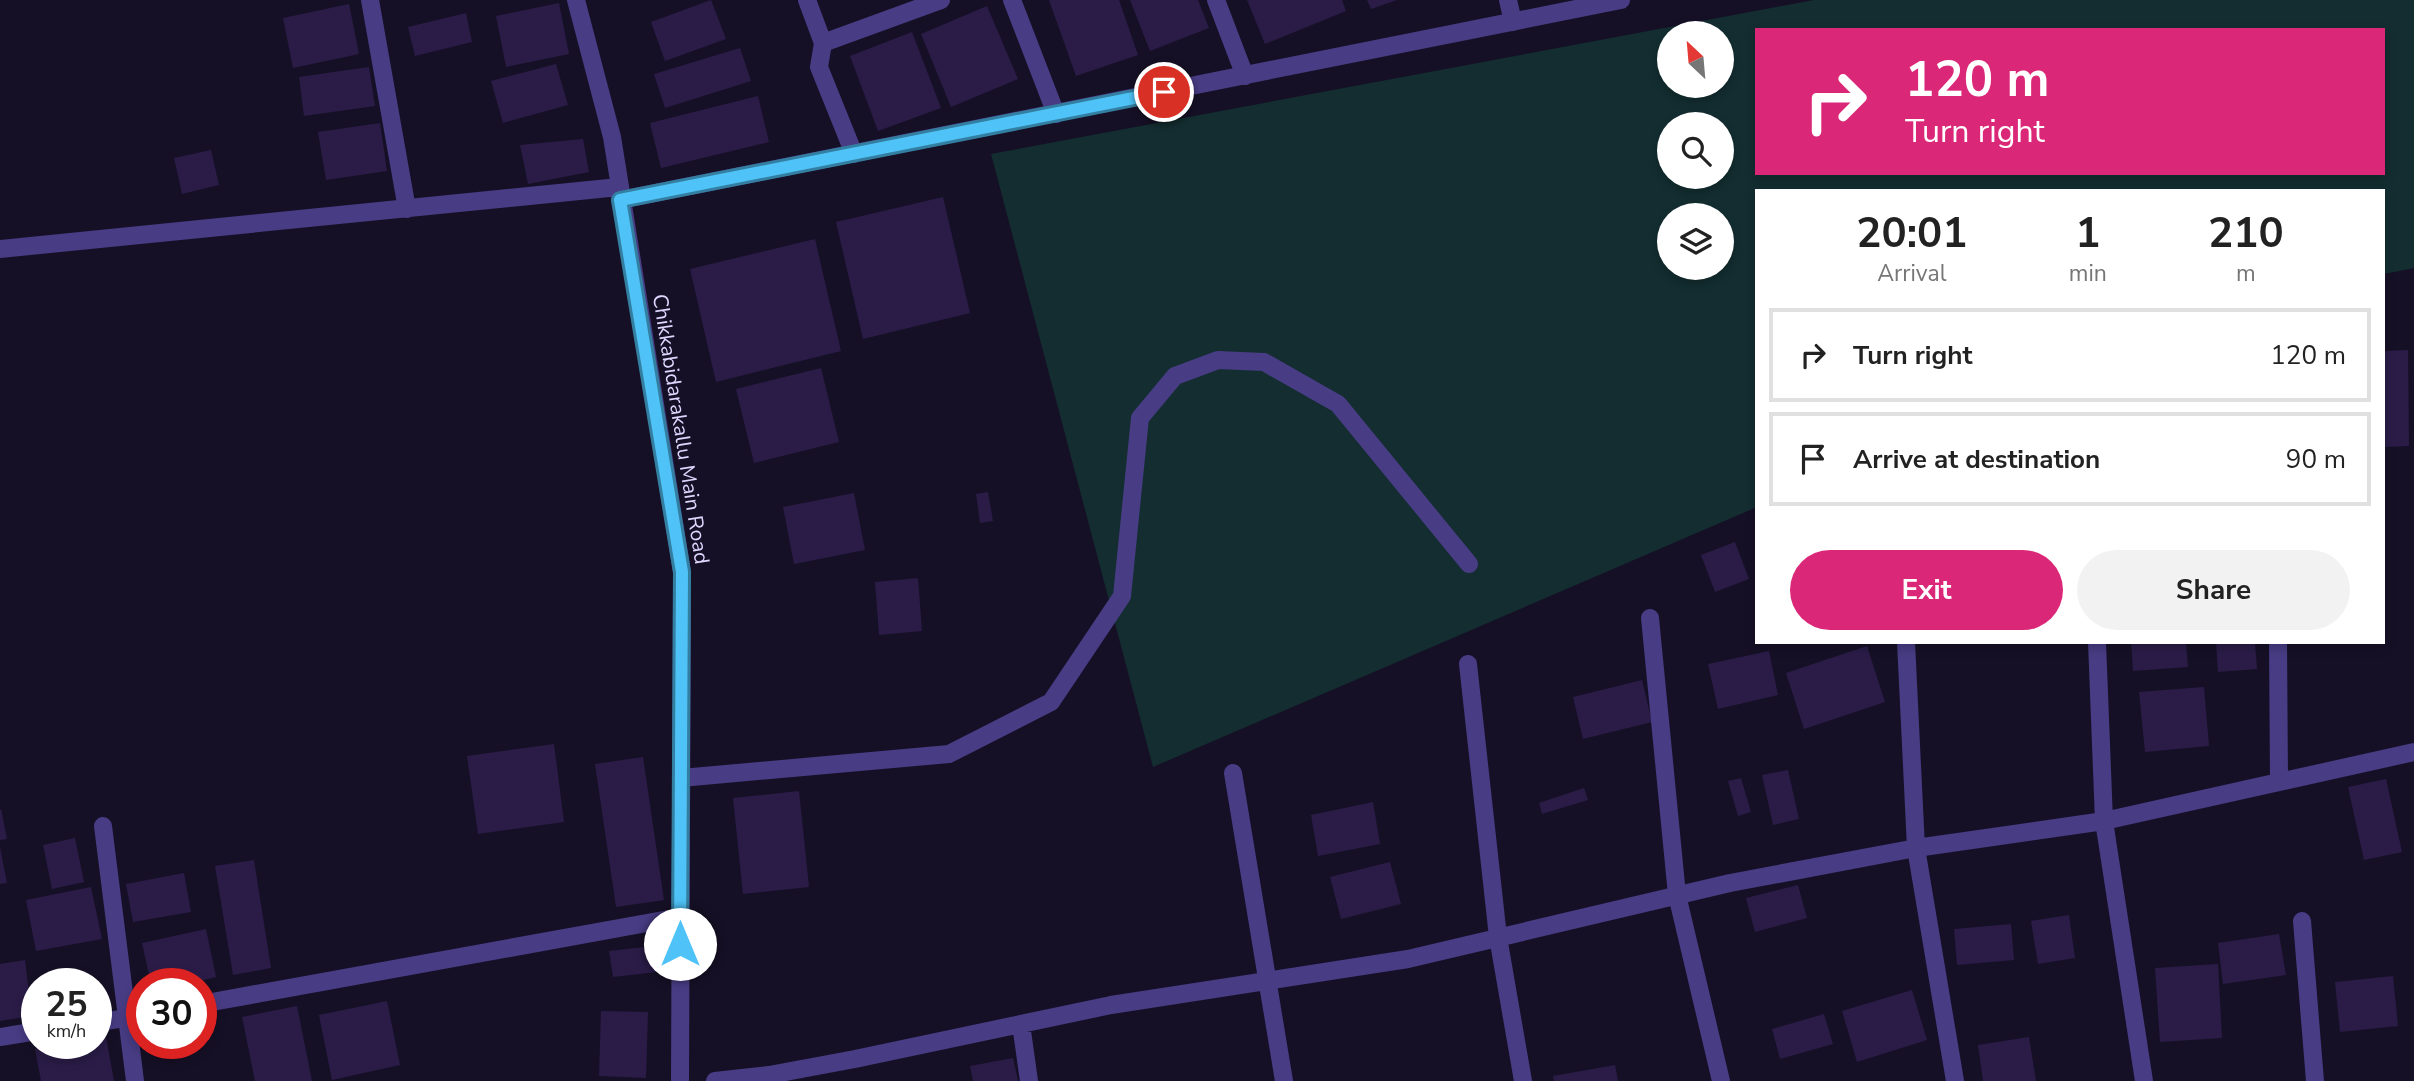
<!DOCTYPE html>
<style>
:root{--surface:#fff;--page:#f2f2f2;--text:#222;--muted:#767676;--line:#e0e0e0;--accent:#db2777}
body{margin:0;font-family:"Nunito Sans",sans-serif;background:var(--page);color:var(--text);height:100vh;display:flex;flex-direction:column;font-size:26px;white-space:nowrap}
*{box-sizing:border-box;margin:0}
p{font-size:23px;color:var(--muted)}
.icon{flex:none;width:38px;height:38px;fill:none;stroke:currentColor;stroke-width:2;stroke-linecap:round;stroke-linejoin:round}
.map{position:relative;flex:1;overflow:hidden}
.side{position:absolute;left:1755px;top:189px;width:630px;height:455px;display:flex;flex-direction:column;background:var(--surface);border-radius:0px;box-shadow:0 4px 10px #0003}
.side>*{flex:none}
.hud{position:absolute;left:1755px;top:28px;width:630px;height:147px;border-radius:0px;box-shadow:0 4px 10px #0003;background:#db2777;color:#fff;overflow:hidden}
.needle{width:46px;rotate:334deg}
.fabs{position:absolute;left:1657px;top:21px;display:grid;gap:14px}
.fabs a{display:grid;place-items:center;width:77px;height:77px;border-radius:50%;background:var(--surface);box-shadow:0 4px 10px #0003;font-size:35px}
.speed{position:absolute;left:21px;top:968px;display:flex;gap:14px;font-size:35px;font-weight:700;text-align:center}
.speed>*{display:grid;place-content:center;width:91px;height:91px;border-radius:50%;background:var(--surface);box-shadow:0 4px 10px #0003;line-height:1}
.speed small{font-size:18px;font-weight:400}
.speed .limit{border:10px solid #d22;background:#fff;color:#111}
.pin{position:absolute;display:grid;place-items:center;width:60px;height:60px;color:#fff;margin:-30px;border:4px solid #fff;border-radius:50%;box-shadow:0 2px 7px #0007}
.me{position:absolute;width:77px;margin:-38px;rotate:0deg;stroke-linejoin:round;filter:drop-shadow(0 0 5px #0008)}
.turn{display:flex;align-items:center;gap:24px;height:147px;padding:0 35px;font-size:32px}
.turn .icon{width:91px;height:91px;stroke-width:2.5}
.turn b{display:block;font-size:49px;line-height:60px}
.eta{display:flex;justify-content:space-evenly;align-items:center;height:119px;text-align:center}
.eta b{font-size:42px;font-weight:700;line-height:49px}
.primary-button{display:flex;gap:14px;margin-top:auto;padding:14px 35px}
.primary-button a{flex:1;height:80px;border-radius:42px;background:var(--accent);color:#fff;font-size:28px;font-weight:700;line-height:80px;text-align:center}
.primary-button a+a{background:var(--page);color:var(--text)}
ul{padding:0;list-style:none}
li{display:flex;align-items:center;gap:21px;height:94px;margin:0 14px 10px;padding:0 21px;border:4px solid var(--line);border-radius:0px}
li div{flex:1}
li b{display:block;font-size:26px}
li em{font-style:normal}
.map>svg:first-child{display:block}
.green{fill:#132d30;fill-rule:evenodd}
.building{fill:#2a1c47}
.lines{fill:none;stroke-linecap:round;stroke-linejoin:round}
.minor{stroke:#483c84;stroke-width:18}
.route-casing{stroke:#337fa1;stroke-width:18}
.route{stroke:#4fc3f7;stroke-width:12}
.labels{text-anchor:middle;stroke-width:7;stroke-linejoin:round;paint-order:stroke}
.street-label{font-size:21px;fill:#dfd6fe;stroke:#161026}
</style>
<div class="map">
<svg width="2414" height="1081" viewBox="0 0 2414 1081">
<rect width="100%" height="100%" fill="#161026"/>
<!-- green -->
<path class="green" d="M 1814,0 L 2414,0 L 2414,268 L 2384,274 L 2384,191 L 1757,191 L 1757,507 L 1153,767 L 991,154 ZM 1757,30 L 2384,30 L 2384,173 L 1757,173 ZM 1670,33 L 1722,33 L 1722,86 L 1670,86 ZM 1670,124 L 1722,124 L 1722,177 L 1670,177 ZM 1670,215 L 1722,215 L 1722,268 L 1670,268 Z"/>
<!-- building -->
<path class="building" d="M 711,0 L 726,39 L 665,61 L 651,22 Z
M 1049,0 L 1119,0 L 1138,55 L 1076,76 Z
M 1130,0 L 1198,0 L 1209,28 L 1150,51 Z
M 1247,0 L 1342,0 L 1346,11 L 1265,44 Z
M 1367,0 L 1397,0 L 1371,9 Z
M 559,3 L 569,54 L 506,67 L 496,16 Z
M 349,4 L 359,54 L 293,68 L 283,18 Z
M 987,6 L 1018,79 L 951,107 L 921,34 Z
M 466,13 L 472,42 L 415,56 L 408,27 Z
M 912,32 L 941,108 L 878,131 L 850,56 Z
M 740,48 L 751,81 L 665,108 L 654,74 Z
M 556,64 L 568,105 L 503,123 L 491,81 Z
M 369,67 L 375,106 L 304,116 L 299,77 Z
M 758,96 L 769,142 L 661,168 L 650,123 Z
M 380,123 L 387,171 L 326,180 L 318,132 Z
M 583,139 L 589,172 L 528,184 L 520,145 Z
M 211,150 L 219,185 L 182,194 L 174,158 Z
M 943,197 L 970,313 L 863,339 L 836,222 Z
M 815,239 L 841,351 L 716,382 L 690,269 Z
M 2408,350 L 2409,446 L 2384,447 L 2384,351 Z
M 821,368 L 839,442 L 754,463 L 736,389 Z
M 988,492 L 993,521 L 980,523 L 976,494 Z
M 854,493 L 865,550 L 794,564 L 783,507 Z
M 1735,542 L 1749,579 L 1715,592 L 1701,555 Z
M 918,578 L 922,631 L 879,635 L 875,582 Z
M 2131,642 L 2186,642 L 2188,667 L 2133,671 Z
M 2216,642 L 2255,642 L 2257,669 L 2218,672 Z
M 1867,646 L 1885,702 L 1804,729 L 1786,673 Z
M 1769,651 L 1778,695 L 1718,709 L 1708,664 Z
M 1642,680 L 1652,722 L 1583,739 L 1573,697 Z
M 2204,687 L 2209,746 L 2145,752 L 2139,692 Z
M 554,744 L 564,822 L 478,834 L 467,756 Z
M 643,757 L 664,900 L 616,907 L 595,764 Z
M 1788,770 L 1799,819 L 1773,825 L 1762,775 Z
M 1741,778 L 1751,812 L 1738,816 L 1728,781 Z
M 2386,779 L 2402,852 L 2364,860 L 2348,787 Z
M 1584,788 L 1588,800 L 1542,814 L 1539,803 Z
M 799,791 L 809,887 L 743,894 L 733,798 Z
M 1373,802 L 1380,844 L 1318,856 L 1311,815 Z
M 1,809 L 7,839 L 0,840 L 0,810 Z
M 75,838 L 84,882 L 52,889 L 43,845 Z
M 0,847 L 7,883 L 0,884 Z
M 254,860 L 271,968 L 233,975 L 215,866 Z
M 1390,862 L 1401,904 L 1341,919 L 1330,877 Z
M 184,873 L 191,912 L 133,922 L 126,884 Z
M 1798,885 L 1807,918 L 1755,932 L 1746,898 Z
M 91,887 L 102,939 L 36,951 L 26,900 Z
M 2069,915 L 2075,958 L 2038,964 L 2031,921 Z
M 2011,924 L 2014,960 L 1957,965 L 1954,929 Z
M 206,929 L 216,977 L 188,984 L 151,984 L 142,943 Z
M 2279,934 L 2286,975 L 2223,984 L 2218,943 Z
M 654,946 L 657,972 L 613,977 L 609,951 Z
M 25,960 L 32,1016 L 0,1021 L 0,964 Z
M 2218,964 L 2222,1038 L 2160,1042 L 2155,968 Z
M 2393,976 L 2398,1026 L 2340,1032 L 2335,982 Z
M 1912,990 L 1927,1040 L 1857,1062 L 1842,1011 Z
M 387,1001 L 400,1065 L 332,1080 L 319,1015 Z
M 297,1006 L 312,1081 L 255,1081 L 242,1017 Z
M 601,1011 L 648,1012 L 646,1078 L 599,1076 Z
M 1824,1014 L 1833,1044 L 1780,1059 L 1772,1029 Z
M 106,1037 L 114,1081 L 41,1081 L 35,1049 L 69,1043 L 96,1043 L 96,1038 Z
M 2029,1037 L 2036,1081 L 1983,1081 L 1978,1045 Z
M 1013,1058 L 1018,1081 L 973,1081 L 970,1066 Z
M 1615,1065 L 1618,1081 L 1554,1081 L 1553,1076 Z"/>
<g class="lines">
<!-- minor -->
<path class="minor" d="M 370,0 L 407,209
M 576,0 L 612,137 L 682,572 L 680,1081
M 807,0 L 823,43
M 1012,0 L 1056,114
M 1216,0 L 1245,76
M 1508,0 L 1513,22
M 854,154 L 819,67 L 823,43 L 941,0
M 620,200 L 1621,0
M 0,249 L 619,187
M 1650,618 L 1677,895 L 1721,1081
M 1906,642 L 1916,848 L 1955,1081
M 2097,642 L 2104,821 L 2144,1081
M 2278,642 L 2279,780
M 1468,664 L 1498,937 L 1523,1081
M 1233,773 L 1284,1081
M 681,778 L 949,754 L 1051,702 L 1122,596 L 1140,418 L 1175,376 L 1218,360 L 1264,362 L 1338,404 L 1469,564
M 103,826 L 135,1081
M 2302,921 L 2315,1081
M 201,1004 L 680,917
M 96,1023 L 142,1015
M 1021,1024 L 1029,1081
M 0,1037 L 37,1031
M 715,1081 L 769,1075 L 855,1059 L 1111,1005 L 1408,959 L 1730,883 L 1916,848 L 2104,821 L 2414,752"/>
</g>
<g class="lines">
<defs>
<path id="route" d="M 680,944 L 682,572 L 620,200 L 1164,92"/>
</defs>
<!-- route casing -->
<use href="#route" class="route-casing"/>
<!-- route -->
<use href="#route" class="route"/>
</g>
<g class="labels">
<!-- street labels -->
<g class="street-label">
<text transform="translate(681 429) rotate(81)" y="7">Chikkabidarakallu Main Road</text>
</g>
</g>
</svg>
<div class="fabs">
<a><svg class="needle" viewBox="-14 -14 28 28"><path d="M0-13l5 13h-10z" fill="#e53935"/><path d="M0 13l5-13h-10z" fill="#767676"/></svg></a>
<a><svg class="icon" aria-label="search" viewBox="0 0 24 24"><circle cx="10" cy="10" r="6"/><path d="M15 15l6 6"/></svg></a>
<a><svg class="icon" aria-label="layers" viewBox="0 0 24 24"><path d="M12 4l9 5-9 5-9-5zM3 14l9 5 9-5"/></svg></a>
</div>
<div class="speed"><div>25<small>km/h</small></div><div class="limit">30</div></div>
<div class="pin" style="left:1164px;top:92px;background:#d93025"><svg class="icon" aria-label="arrive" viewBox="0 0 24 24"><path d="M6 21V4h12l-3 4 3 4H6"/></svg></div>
<svg class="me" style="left:680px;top:944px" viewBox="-20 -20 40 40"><circle r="19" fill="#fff"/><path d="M0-13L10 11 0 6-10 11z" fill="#4fc3f7"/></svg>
<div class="hud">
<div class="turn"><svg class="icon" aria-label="right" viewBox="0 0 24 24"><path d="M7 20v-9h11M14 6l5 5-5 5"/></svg><div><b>120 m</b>Turn right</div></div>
</div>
<section class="side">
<div class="eta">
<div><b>20:01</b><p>Arrival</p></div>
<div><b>1</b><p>min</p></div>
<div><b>210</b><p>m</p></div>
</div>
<ul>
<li><svg class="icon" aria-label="right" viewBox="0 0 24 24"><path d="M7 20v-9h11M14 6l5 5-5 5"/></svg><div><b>Turn right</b></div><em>120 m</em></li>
<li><svg class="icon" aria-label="arrive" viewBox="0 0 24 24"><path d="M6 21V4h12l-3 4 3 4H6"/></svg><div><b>Arrive at destination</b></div><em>90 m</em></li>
</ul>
<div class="primary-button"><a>Exit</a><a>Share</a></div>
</section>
</div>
